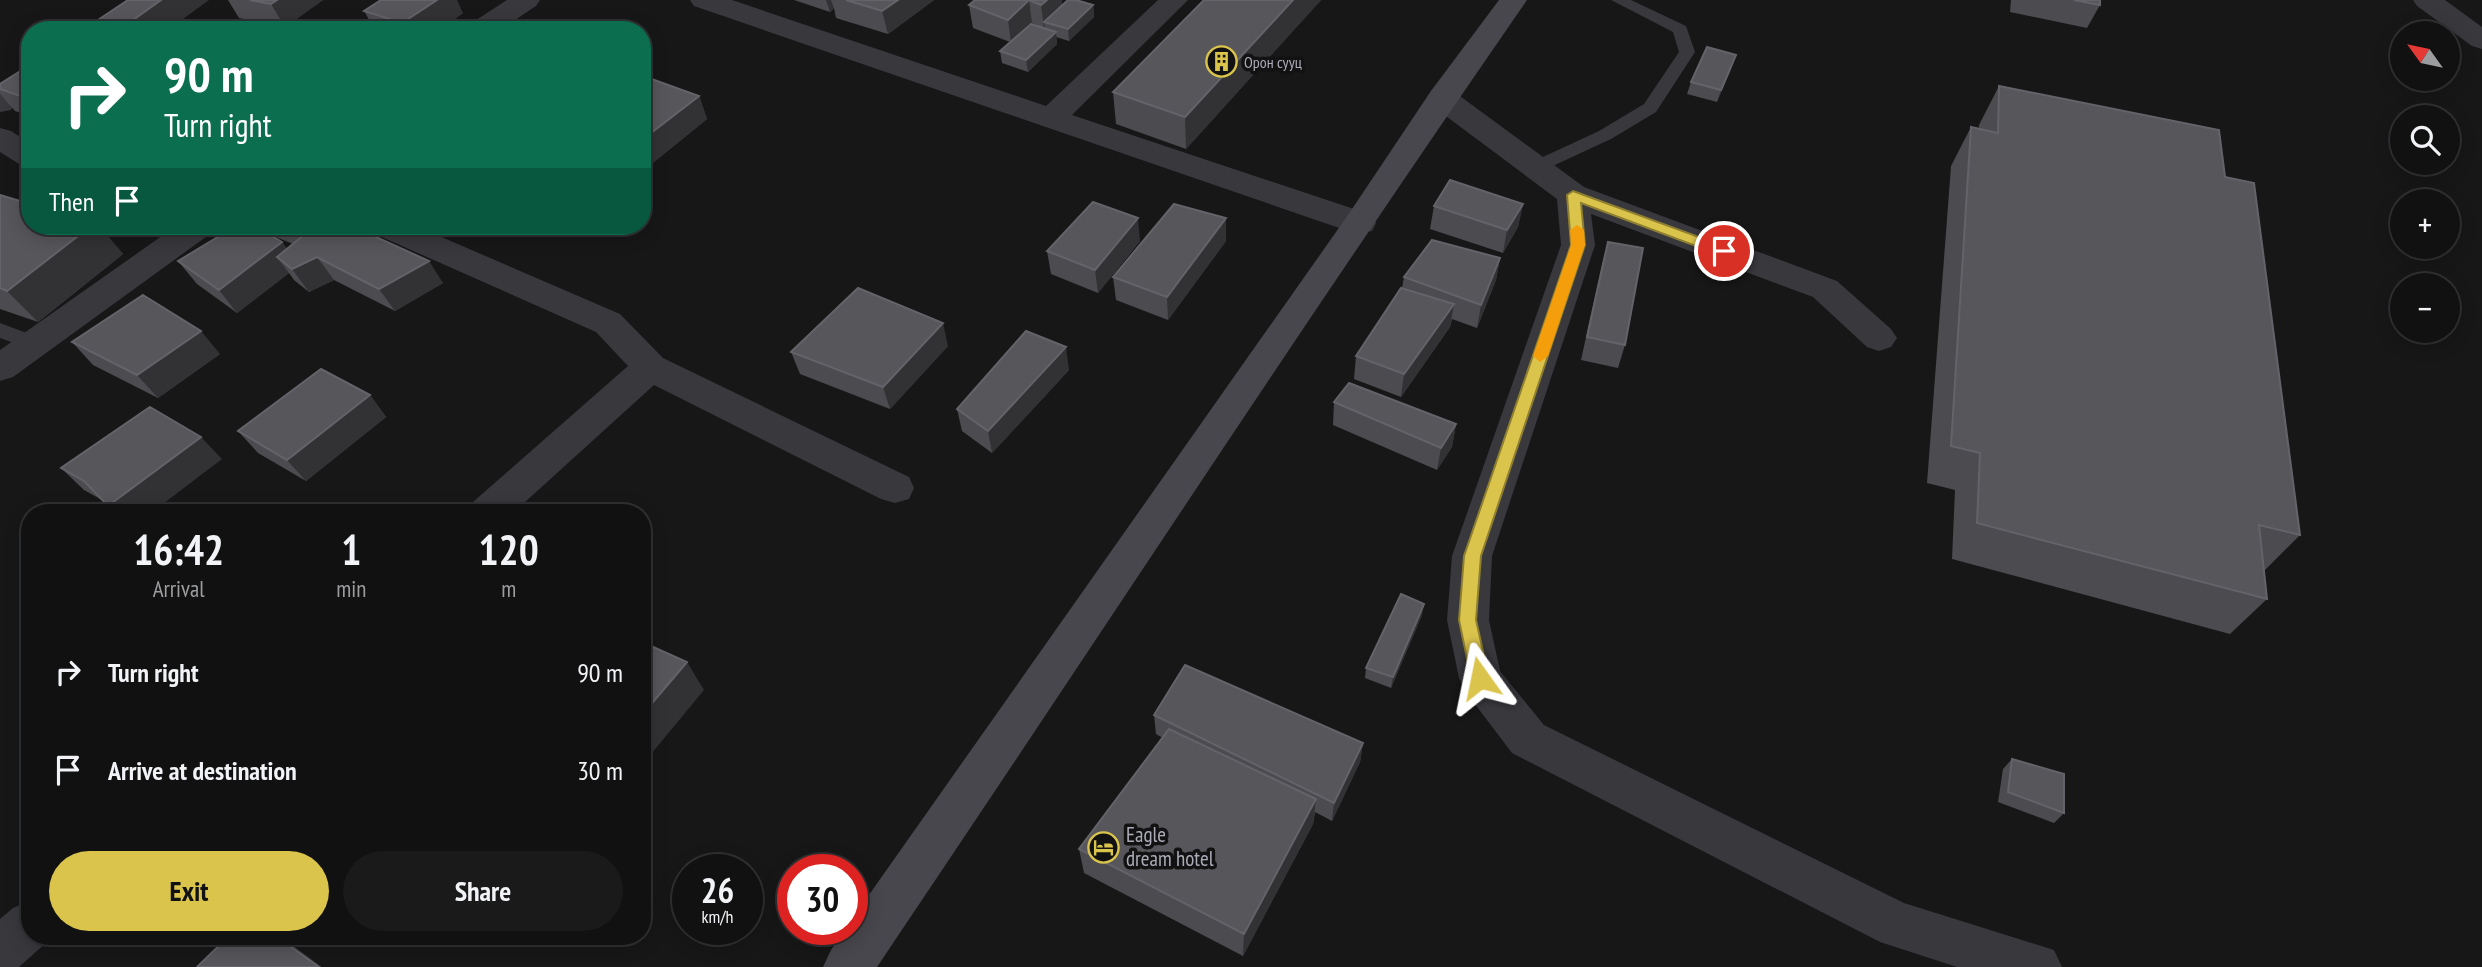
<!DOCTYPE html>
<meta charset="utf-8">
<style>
:root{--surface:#111112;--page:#1a1a1b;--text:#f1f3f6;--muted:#9c9d9f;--line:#303132;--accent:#dbc44c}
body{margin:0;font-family:"PT Sans Narrow",sans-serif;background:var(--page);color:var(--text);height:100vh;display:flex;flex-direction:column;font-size:26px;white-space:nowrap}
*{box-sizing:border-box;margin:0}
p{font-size:23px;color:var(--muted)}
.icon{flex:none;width:38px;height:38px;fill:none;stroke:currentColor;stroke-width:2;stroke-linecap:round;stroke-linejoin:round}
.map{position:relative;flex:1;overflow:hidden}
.sheet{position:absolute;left:21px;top:504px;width:630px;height:441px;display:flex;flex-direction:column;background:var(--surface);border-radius:28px;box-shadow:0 4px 18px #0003,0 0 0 2px var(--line)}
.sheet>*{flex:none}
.banner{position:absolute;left:21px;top:21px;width:630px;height:214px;border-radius:28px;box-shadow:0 4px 18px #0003,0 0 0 2px var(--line);background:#0b6e4f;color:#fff;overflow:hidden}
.needle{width:46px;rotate:303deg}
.controls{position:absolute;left:2390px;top:21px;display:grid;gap:14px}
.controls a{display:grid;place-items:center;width:70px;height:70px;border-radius:50%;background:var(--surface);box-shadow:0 4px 18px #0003,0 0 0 2px var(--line);font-size:35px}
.speed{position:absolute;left:672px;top:854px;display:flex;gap:14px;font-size:35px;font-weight:700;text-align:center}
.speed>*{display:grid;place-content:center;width:91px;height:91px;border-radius:50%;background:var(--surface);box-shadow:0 4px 18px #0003,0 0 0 2px var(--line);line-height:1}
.speed small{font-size:18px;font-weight:400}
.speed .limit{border:10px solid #d22;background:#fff;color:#111}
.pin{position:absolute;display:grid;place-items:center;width:60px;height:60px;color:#fff;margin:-30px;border:4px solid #fff;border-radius:50%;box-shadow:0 2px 7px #0007}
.me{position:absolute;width:77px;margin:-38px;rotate:348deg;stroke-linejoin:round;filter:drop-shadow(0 0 5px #0008)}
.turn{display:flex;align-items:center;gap:24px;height:147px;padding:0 28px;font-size:32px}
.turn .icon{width:91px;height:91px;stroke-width:2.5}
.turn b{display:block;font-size:49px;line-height:60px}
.then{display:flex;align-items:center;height:66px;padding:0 28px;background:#0003;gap:14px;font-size:26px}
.eta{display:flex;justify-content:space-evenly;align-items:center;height:119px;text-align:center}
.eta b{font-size:42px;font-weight:800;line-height:49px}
.button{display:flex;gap:14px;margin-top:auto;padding:14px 28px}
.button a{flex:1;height:80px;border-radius:42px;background:var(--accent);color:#111;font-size:28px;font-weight:800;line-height:80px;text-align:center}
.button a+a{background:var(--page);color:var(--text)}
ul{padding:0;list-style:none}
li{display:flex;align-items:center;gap:21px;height:98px;padding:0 28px}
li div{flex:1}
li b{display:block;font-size:26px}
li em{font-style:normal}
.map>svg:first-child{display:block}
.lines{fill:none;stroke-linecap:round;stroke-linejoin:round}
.lane{fill:#38383d;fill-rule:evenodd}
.street{fill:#38383d;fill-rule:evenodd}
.secondary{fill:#47474d;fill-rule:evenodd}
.wall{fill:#4b4b50;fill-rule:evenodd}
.shaded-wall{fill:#323235}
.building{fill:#56565b;stroke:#636369;stroke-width:2}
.route{fill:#dbc44c;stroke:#8e7f31;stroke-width:2}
.slow{fill:#f59e0b}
.labels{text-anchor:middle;stroke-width:7;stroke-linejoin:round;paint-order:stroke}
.far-poi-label{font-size:16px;fill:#abacb7;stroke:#121213;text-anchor:start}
.near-poi-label{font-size:21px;fill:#abacb7;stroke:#121213;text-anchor:start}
</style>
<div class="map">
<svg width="2482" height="967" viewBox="0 0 2482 967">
<rect width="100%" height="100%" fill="#171718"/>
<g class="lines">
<!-- lane -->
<path class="lane" d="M 1611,0 L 1631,0 L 1686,26 L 1695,52 L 1656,112 L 1611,139 L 1542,171 L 1530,171 L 1527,167 L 1530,163 L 1599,131 L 1644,104 L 1679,52 L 1673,32 Z
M 0,323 L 40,338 L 43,343 L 40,348 L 33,350 L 0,338 Z"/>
<!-- street -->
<path class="street" d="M 507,0 L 540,0 L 536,6 L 500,30 L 466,30 L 470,24 Z
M 690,0 L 732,0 L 1046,106 L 1158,0 L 1188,0 L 1072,115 L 1372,215 L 1376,223 L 1372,231 L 1360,234 L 1348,231 L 694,6 Z
M 2413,0 L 2445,0 L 2482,27 L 2482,49 L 2472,46 L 2417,6 Z
M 30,70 L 30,92 L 17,100 L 11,110 L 0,112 L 0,84 Z
M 1442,89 L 1453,91 L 1584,187 L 1837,281 L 1891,329 L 1897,338 L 1891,347 L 1879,351 L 1867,347 L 1813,297 L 1591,214 L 1595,245 L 1492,556 L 1489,620 L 1500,671 L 1544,725 L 1904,903 L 2054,950 L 2062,967 L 1957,967 L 1880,942 L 1512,753 L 1465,691 L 1459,678 L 1447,620 L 1452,556 L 1561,245 L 1557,199 L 1431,105 L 1427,98 L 1431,91 Z
M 0,128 L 11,131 L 30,143 L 30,167 L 19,164 L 0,152 Z
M 176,226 L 214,226 L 210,234 L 13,377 L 0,381 L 0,350 Z
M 371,226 L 416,226 L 620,314 L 663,358 L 909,477 L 914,488 L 909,499 L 895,503 L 881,499 L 654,385 L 513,513 L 468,513 L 473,502 L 628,366 L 596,332 L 375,234 Z
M 30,901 L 30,936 L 49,936 L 47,942 L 19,967 L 0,967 L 0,919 L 13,908 Z"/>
<!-- secondary -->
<path class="secondary" d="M 1499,0 L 1527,0 C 1306,319 1094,645 877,967 L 823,967 L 831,950 L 845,929 L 852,929 L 852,919 L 1348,215 L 1431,91 Z"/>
</g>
<!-- wall -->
<path class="wall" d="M 228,0 L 323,0 L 285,27 L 239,18 Z
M 794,0 L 934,0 L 888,34 L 836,18 L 834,8 L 830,12 Z
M 975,0 L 1062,0 L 1062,5 L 1093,5 L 1094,17 L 1069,41 L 1056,37 L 1057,44 L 1028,72 L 1002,63 L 1000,51 L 1010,42 L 973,28 L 969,5 ZM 1032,23 L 1044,28 L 1045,27 L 1045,29 L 1031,24 Z
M 1204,0 L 1321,0 L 1186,149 L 1116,124 L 1113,92 Z
M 2011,0 L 2100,0 L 2100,5 L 2087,28 L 2010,12 Z
M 364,11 L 463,13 L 439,30 L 375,30 Z
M 30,65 L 30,116 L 15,111 L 0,94 L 0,84 Z
M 1732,67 L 1717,102 L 1687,94 L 1691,82 Z
M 642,80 L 699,96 L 707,119 L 649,166 L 642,163 Z
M 1999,86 L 2225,177 L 2300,535 L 2264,571 L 2267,599 L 2230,634 L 1952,559 L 1955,490 L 1927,483 L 1951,166 L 1971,127 L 1979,129 L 1979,125 Z
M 0,195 L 30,226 L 99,226 L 123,254 L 38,322 L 0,309 Z
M 1523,204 L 1518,227 L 1503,253 L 1430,229 L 1434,206 Z
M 1226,218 L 1226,241 L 1168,320 L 1116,300 L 1113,277 Z
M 264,226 L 352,226 L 443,283 L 395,311 L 334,280 L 309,292 L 294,280 L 289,273 L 237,313 L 197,284 L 178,261 L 282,242 L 287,249 L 293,244 L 271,235 Z
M 1140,241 L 1098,293 L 1051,274 L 1047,251 Z
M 1608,242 L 1625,345 L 1618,368 L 1581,360 L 1602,264 Z
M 1500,258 L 1496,280 L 1477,328 L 1452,319 L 1450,327 L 1401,397 L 1354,379 L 1356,356 L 1402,288 L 1404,277 Z
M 72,342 L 220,354 L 158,398 L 93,365 Z
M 948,346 L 890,409 L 800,374 L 791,352 Z
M 1069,370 L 992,453 L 962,431 L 957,409 Z
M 370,395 L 386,417 L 306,481 L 258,453 L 238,431 Z
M 1334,402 L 1456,424 L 1452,447 L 1437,470 L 1333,425 Z
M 222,459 L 102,500 L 84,490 L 61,468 Z
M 1422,615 L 1391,688 L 1365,678 L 1366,668 Z
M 1154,715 L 1363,743 L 1360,762 L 1332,821 L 1315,812 L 1313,824 L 1243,956 L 1084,873 L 1079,849 L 1163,738 L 1156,734 Z
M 2012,759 L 2064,813 L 2054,823 L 1998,802 L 2003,769 Z"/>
<!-- shaded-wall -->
<path class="shaded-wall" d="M 161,0 L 209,0 L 168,30 L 119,30 Z
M 277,0 L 323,0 L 285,27 L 271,4 Z
M 437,0 L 457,0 L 463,13 L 439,30 L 406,30 L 402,23 Z
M 826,0 L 831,0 L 834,8 L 830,12 Z
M 898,0 L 934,0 L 888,34 L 882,11 Z
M 1029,0 L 1032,23 L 1011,43 L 1008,20 Z
M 1047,0 L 1062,0 L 1063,12 L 1044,22 L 1045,27 L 1044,28 L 1041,5 Z
M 1293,0 L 1321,0 L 1186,149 L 1185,117 Z
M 1093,5 L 1094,17 L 1069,41 L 1068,29 Z
M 1056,32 L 1057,44 L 1028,72 L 1026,60 Z
M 1736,55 L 1732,67 L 1717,102 L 1721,90 Z
M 30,92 L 30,105 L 23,97 Z
M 699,96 L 707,119 L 649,166 L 642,150 L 642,140 Z
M 1523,204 L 1518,227 L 1503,253 L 1507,230 Z
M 1138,218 L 1140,241 L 1098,293 L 1095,270 Z
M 1226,218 L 1226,241 L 1168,320 L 1167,297 Z
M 91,226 L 99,226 L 123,254 L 38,322 L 7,291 Z
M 282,242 L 298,265 L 317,257 L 334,280 L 309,292 L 292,269 L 277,257 L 289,273 L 237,313 L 219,290 Z
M 1500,258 L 1496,280 L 1477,328 L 1481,305 Z
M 429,261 L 443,283 L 395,311 L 379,289 Z
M 1454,304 L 1450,327 L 1401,397 L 1404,374 Z
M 943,323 L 948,346 L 890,409 L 883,387 Z
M 201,331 L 220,354 L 158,398 L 137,375 Z
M 1066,347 L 1069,370 L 992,453 L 988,431 Z
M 370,395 L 386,417 L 306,481 L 287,460 Z
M 1456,424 L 1452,447 L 1437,470 L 1441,448 Z
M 201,437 L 222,459 L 151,513 L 115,513 L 108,506 Z
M 1424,604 L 1422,615 L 1391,688 L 1393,677 Z
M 687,662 L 704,690 L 642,765 L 642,715 Z
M 1363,743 L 1360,762 L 1332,821 L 1334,803 Z
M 1316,799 L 1313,824 L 1243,956 L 1244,934 Z
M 276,936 L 280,936 L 322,967 L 319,967 Z"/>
<!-- building -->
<path class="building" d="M 128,0 L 161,0 L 119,30 L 83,30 Z
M 250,0 L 277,0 L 271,4 Z
M 381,0 L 437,0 L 402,23 L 364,11 Z
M 846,0 L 898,0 L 882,11 Z
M 975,0 L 1047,0 L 1041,5 L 1029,0 L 1008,20 L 969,5 Z
M 1068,0 L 1076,0 L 1093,5 L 1068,29 L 1044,22 Z
M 1204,0 L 1293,0 L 1185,117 L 1113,92 Z
M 2074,0 L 2100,0 L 2100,5 Z
M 532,23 L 551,30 L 523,30 Z
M 1031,24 L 1056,32 L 1026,60 L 1000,51 Z
M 1707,47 L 1736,55 L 1721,90 L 1691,82 Z
M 30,65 L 30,92 L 23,97 L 0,89 L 0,84 Z
M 646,77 L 699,96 L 642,140 L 642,80 Z
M 1999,86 L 2219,130 L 2225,177 L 2254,183 L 2300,535 L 2259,525 L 2267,599 L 1977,523 L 1980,453 L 1951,446 L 1971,127 L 1998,133 Z
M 1450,180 L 1523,204 L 1507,230 L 1434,206 Z
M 0,195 L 30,204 L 30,226 L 91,226 L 7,291 L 0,288 Z
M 1093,202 L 1138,218 L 1095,270 L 1047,251 Z
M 1174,204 L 1226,218 L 1167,297 L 1113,277 Z
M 236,226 L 255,226 L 282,242 L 219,290 L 178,261 Z
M 286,226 L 352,226 L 429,261 L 379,289 L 317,257 L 292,269 L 277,257 L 305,234 Z
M 1432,240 L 1500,258 L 1481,305 L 1404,277 Z
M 1608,242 L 1643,248 L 1625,345 L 1587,337 Z
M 858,288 L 943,323 L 883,387 L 791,352 Z
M 1401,288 L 1454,304 L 1404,374 L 1356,356 Z
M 143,295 L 201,331 L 137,375 L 72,342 Z
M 1026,331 L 1066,347 L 988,431 L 957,409 Z
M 321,369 L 370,395 L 287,460 L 238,431 Z
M 1349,383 L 1456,424 L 1441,448 L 1334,402 Z
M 150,407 L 201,437 L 108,506 L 84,481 L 61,468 Z
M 1401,594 L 1424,604 L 1393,677 L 1366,668 Z
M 642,642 L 687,662 L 642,715 Z
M 1185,665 L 1363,743 L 1334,803 L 1154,715 Z
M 1169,729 L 1316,799 L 1244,934 L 1079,849 Z
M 2012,759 L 2064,774 L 2064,813 L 2008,792 Z
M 229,936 L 276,936 L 319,967 L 197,967 Z"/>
<!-- route -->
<path class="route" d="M 1573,191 L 1729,248 L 1731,251 L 1729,255 L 1720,255 L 1581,203 L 1585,245 L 1481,556 L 1476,620 L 1489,678 L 1486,683 L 1480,685 L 1474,683 L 1471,678 L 1459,620 L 1464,556 L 1571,245 L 1567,195 Z"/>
<!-- slow -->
<path class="slow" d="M 1577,225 L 1584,230 L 1585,245 L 1548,356 L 1540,362 L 1533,356 L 1571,245 L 1570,230 Z"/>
<!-- icons -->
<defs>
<symbol id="building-ring" viewBox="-11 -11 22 22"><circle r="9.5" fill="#121213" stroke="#dbc44c" stroke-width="1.5"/><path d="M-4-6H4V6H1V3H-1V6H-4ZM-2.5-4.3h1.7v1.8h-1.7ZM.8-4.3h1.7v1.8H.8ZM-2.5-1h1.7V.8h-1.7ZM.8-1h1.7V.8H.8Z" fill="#dbc44c"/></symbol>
<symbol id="hotel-ring" viewBox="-11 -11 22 22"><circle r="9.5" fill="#121213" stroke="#dbc44c" stroke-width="1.5"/><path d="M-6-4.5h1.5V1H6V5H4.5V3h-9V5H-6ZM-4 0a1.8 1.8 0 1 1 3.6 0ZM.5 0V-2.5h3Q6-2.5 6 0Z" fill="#dbc44c"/></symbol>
</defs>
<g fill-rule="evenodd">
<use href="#building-ring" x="1204" y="44" width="35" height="35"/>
<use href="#hotel-ring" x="1086" y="830" width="35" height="35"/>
</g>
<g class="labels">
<!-- far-poi labels -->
<g class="far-poi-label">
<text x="1244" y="68">Орон сууц</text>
</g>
<!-- near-poi labels -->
<g class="near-poi-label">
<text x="1126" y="842">Eagle<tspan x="1126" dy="24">dream hotel</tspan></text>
</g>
</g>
</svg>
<div class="controls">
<a><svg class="needle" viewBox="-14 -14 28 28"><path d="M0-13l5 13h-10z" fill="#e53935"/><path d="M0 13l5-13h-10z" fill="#9c9d9f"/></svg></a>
<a><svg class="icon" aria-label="search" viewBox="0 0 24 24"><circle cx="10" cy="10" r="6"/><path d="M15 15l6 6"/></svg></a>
<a>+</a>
<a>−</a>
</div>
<div class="speed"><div>26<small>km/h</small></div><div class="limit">30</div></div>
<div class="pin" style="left:1724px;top:251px;background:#d93025"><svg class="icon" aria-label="arrive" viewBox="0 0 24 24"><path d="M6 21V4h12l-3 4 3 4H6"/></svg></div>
<svg class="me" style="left:1480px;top:678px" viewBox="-20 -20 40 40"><path d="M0-17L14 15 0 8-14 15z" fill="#dbc44c" stroke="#fff" stroke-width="4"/></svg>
<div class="banner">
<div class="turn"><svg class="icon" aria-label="right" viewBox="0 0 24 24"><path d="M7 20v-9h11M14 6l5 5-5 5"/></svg><div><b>90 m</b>Turn right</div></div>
<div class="then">Then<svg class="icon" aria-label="arrive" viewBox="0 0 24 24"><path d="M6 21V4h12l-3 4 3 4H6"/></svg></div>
</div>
<section class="sheet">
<div class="eta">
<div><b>16:42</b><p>Arrival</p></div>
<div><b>1</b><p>min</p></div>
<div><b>120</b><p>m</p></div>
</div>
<ul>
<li><svg class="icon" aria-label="right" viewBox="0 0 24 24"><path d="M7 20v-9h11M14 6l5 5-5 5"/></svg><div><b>Turn right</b></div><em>90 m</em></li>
<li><svg class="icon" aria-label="arrive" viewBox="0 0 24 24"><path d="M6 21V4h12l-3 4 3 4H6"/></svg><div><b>Arrive at destination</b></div><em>30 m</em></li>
</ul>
<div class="button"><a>Exit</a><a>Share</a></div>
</section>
</div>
